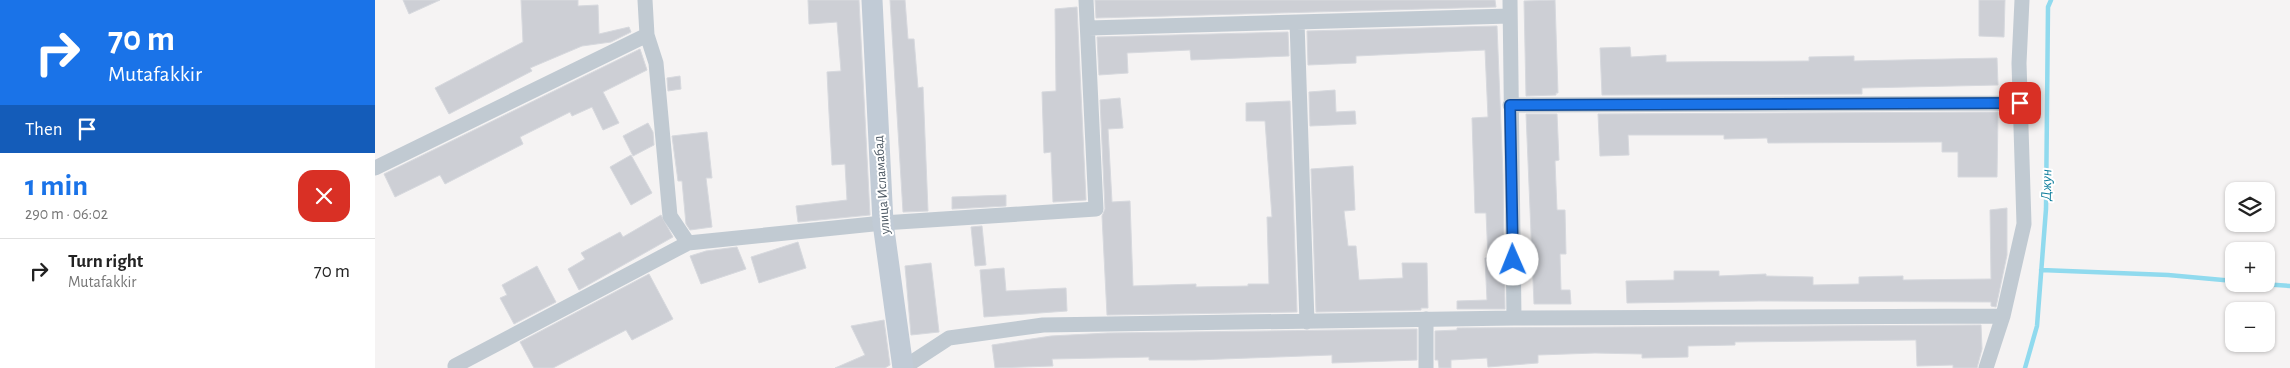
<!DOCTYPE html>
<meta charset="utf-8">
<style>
:root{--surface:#fff;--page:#f2f2f2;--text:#222;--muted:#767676;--line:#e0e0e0;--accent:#1a73e8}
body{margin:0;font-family:"Alegreya Sans",sans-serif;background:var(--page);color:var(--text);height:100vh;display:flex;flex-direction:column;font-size:19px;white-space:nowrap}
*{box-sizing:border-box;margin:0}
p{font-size:16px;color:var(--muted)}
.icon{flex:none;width:28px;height:28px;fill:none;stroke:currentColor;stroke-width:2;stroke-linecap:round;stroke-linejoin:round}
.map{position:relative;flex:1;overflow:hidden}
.drawer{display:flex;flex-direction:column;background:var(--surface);width:375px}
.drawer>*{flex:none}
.banner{background:#1a73e8;color:#fff;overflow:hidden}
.fabs{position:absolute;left:1850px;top:182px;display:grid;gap:10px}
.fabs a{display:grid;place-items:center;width:50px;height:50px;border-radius:10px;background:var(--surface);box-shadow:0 1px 4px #0004;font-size:25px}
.pin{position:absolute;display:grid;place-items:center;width:42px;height:42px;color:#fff;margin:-21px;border-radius:10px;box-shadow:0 2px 8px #0006}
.me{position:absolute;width:55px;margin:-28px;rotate:359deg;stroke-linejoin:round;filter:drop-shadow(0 0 4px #0008)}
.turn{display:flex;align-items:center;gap:18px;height:105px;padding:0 25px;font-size:22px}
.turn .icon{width:65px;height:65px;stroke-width:2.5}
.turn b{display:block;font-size:35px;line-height:42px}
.then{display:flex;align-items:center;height:48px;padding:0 25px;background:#0003;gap:10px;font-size:19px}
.round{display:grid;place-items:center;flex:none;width:52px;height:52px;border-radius:15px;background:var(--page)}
.head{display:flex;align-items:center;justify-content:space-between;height:85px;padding:0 25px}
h1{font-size:30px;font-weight:600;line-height:38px;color:var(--accent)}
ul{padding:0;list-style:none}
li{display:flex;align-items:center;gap:15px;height:65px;padding:0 25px;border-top:1px solid var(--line)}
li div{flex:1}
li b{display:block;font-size:19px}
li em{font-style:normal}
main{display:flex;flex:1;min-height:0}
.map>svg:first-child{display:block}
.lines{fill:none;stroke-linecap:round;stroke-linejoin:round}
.stream{stroke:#90daee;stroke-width:4.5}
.building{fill:#cdcfd5;stroke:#d7d9de}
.street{stroke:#c1cad2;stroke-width:15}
.secondary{stroke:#c1cbd6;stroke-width:21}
.route-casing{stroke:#114b97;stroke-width:12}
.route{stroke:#1a73e8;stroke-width:9}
.labels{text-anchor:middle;stroke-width:4;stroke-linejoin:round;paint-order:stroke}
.street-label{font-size:14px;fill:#4a5661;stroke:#fff}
.water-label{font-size:15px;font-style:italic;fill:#0c7c9b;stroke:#fff}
</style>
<main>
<section class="drawer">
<div class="banner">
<div class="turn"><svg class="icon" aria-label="right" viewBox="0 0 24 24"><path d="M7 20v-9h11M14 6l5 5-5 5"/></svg><div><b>70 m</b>Mutafakkir</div></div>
<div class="then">Then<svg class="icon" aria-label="arrive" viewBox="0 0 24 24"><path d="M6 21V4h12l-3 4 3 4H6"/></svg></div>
</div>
<div class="head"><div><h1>1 min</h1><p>290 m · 06:02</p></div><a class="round" style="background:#d93025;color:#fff"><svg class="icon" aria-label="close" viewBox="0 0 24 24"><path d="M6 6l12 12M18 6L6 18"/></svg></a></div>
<ul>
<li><svg class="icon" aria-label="right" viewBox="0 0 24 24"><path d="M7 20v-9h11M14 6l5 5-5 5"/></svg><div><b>Turn right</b><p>Mutafakkir</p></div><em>70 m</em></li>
</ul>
</section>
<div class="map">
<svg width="1915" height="368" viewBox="0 0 1915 368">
<rect width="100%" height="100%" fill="#f5f3f3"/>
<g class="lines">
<!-- stream -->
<path class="stream" d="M 1666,270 L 1793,275 L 1859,281
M 1887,284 L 1915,286
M 1650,368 L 1662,326 L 1671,209 L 1673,7 L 1676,0"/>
</g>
<!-- building -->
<path class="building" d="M 28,0 L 65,0 L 34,14 Z
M 146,0 L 203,0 L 203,6 L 223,5 L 224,34 L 254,27 L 256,32 L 236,42 L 207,46 L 155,68 L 157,71 L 74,114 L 60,88 L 148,42 Z
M 433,0 L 484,0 L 495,215 L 423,222 L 421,206 L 472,200 L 470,164 L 457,165 L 454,113 L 452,72 L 466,71 L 462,22 L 434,24 Z
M 515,0 L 530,0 L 533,39 L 539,39 L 543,88 L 548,87 L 553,211 L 528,212 Z
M 720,0 L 1120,0 L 1121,7 L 721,18 Z
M 1180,0 L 1183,93 L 1181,93 L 1181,95 L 1151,96 L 1149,1 Z
M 1604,0 L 1630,0 L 1629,37 L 1604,36 Z
M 702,7 L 711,200 L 678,202 L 676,152 L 669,153 L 667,92 L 681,91 L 680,9 Z
M 1122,26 L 1128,176 L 1130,309 L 1082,309 L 1082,301 L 1112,300 L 1110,258 L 1113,258 L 1111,213 L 1100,213 L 1097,118 L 1113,117 L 1110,50 L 981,56 L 981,63 L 933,65 L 932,31 Z
M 913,32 L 914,56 L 816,60 L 815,50 L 752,53 L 753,73 L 724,75 L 722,37 Z
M 1255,47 L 1256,57 L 1291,55 L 1291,62 L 1434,61 L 1434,57 L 1479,56 L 1479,61 L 1622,58 L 1623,85 L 1487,88 L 1487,94 L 1227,95 L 1225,48 Z
M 265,49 L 272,70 L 228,92 L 244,123 L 228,130 L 217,107 L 197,116 L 195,112 L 145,137 L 148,144 L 70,184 L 65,175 L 20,197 L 9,174 Z
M 305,76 L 306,89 L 293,91 L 292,78 Z
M 960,90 L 961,112 L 980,111 L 981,124 L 935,126 L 934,92 Z
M 745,98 L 748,128 L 733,129 L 737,202 L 755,201 L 758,286 L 821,284 L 821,287 L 873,286 L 873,284 L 894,284 L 892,217 L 897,217 L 890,121 L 871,121 L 871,103 L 915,101 L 922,312 L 732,315 L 727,216 L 730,209 L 725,100 Z
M 1623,112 L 1622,177 L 1583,177 L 1583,152 L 1567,152 L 1567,142 L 1393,143 L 1392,138 L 1349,139 L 1349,135 L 1253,135 L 1254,155 L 1225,156 L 1223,114 Z
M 1151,114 L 1182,114 L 1184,160 L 1180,161 L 1182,210 L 1190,210 L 1191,254 L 1185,254 L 1186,290 L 1195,290 L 1196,304 L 1159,304 Z
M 273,123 L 278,132 L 279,145 L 258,156 L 248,136 Z
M 332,132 L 337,178 L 331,178 L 337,227 L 315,230 L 311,224 L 307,181 L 303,181 L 297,136 Z
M 256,155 L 277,193 L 256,205 L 235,167 Z
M 978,166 L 980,210 L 969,211 L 973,246 L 981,246 L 984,280 L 1028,278 L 1027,263 L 1052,263 L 1053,308 L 1046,308 L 1046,310 L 941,312 L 936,169 Z
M 631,195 L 631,206 L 577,209 L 577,197 Z
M 1632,208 L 1632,255 L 1621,307 L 1616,306 L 1616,302 L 1383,301 L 1252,303 L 1251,281 L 1299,280 L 1299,271 L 1344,271 L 1344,276 L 1391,274 L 1391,276 L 1438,277 L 1438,285 L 1484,284 L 1484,277 L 1528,276 L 1528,280 L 1616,279 L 1615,210 Z
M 286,215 L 298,237 L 204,290 L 193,269 L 210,259 L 206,253 L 245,232 L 248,237 Z
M 607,226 L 611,265 L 600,266 L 596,227 Z
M 423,242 L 431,268 L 384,283 L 376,257 Z
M 362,247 L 371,269 L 326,284 L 315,256 L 331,251 Z
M 556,263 L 564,332 L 536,335 L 530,266 Z
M 162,266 L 181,302 L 139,324 L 125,298 L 132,295 L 127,285 Z
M 629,268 L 631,291 L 691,288 L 692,311 L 609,317 L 605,270 Z
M 274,274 L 298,319 L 257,340 L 251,330 L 178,368 L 159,368 L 145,342 Z
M 509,320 L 515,365 L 510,368 L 460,368 L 490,355 L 476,326 Z
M 1606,325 L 1607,349 L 1602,368 L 1578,368 L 1578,365 L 1542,366 L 1541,340 L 1360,342 L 1360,345 L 1313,346 L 1313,357 L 1267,358 L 1267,354 L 1220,353 L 1163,355 L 1163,363 L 1113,367 L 1112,358 L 1076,360 L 1076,368 L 1064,368 L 1063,360 L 1060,360 L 1060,331 L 1082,330 L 1082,328 Z
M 1042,329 L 1042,360 L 957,363 L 957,355 L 820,360 L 774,360 L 774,357 L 677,359 L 678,366 L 620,368 L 617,345 L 676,336 L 733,333 Z"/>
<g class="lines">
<!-- street -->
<path class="street" d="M 270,0 L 272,35 L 281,63 L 295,216 L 313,243
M 1135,0 L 1139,318
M 922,22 L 932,322
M 714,28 L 1135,16
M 1135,105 L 1645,103
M 0,168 L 272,35
M 1051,319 L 1051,368
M 80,366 L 313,243 L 508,223 L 721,209 L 711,0
M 528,368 L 574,338 L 668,325 L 1139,318 L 1628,316
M 1611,368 L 1628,316 L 1649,224 L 1644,63 L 1647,0"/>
<!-- secondary -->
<path class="secondary" d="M 497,0 L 508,223 L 528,368"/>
</g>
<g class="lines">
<defs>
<path id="route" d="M 1138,260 L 1135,105 L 1645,103"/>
</defs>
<!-- route casing -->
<use href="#route" class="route-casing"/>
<!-- route -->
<use href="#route" class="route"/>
</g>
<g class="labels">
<!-- street labels -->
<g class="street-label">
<text transform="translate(506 185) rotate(-94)" y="5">улица Исламабад</text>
</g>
<!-- water labels -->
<g class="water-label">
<text transform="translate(1671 185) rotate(-89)" y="5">Джун</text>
</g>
</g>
</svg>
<div class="fabs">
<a><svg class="icon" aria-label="layers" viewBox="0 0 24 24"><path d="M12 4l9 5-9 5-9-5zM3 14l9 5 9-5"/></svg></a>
<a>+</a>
<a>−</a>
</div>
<div class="pin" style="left:1645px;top:103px;background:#d93025"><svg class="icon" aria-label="arrive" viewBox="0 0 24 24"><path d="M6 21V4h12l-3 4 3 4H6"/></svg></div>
<svg class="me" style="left:1138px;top:260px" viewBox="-20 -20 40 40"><circle r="19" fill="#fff"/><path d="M0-13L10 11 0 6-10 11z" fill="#1a73e8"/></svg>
</div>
</main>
